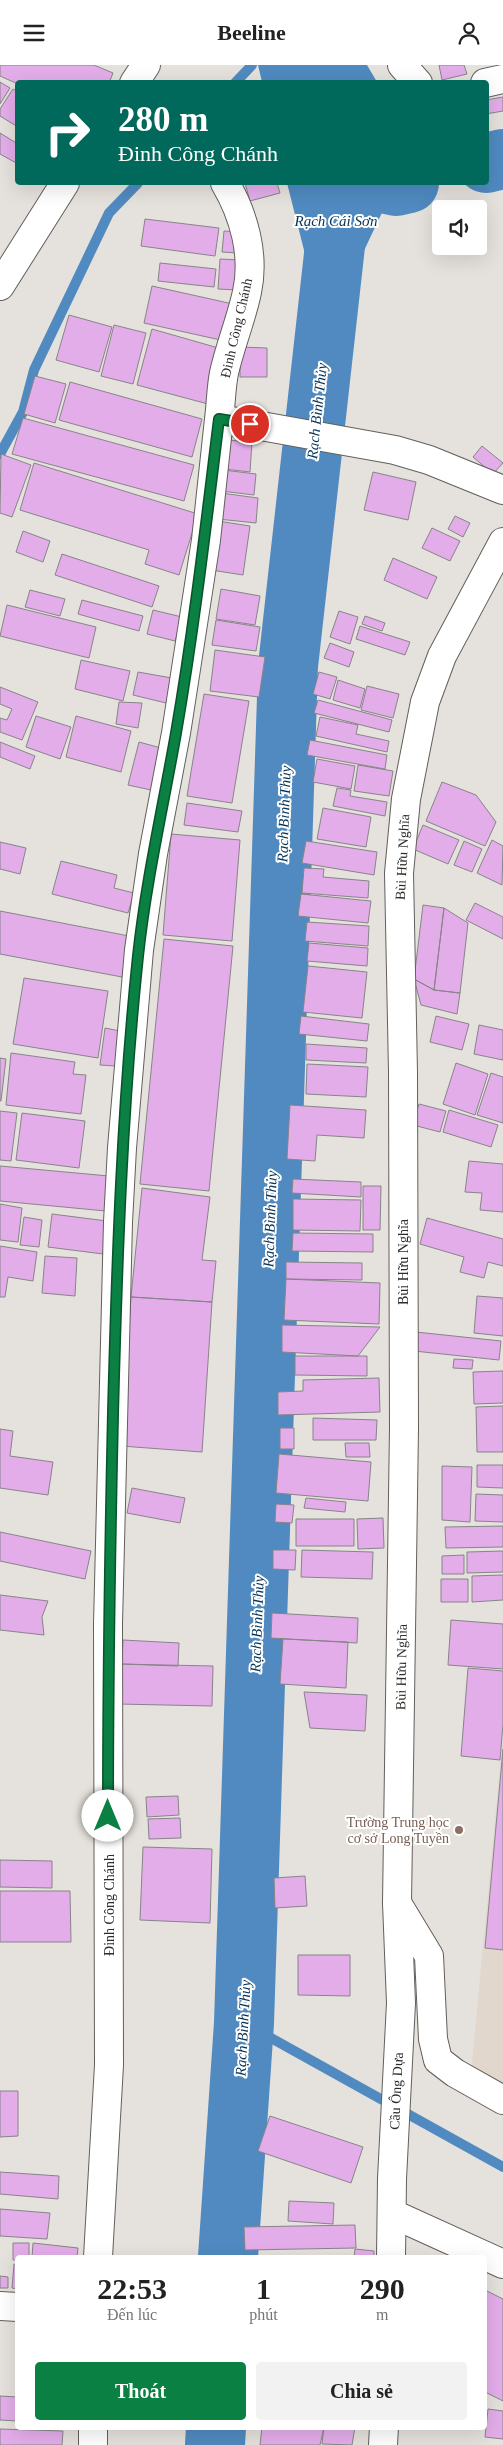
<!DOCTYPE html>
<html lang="vi">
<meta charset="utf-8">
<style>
:root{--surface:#fff;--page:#f2f2f2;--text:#222;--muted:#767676;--accent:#0b8043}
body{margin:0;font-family:"Times New Roman",serif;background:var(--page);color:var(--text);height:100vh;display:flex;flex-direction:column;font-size:19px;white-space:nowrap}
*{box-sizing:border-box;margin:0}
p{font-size:16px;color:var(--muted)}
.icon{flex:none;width:28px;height:28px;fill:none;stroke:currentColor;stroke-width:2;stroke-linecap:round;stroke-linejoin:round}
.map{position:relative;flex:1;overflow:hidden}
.side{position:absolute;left:15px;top:2190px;width:472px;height:175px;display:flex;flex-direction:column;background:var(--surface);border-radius:5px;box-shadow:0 5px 20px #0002}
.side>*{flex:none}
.banner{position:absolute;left:15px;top:15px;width:474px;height:105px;border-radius:5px;box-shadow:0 5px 20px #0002;background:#00695c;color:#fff;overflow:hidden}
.buttons{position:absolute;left:432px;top:135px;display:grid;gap:10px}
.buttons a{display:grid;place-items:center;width:55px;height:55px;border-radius:5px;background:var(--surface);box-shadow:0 5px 20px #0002;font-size:25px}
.pin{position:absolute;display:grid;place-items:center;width:42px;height:42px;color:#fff;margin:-21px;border:2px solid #fff;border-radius:50%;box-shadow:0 1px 5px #0007}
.me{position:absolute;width:55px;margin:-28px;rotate:0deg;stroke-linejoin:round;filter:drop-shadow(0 0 4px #0008)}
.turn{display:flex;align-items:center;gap:18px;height:105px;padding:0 20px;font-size:22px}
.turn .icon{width:65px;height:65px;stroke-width:2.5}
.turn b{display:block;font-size:35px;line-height:42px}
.eta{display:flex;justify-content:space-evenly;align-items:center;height:85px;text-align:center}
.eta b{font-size:30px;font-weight:800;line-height:35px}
.button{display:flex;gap:10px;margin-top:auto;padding:10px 20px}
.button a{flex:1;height:58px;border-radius:5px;background:var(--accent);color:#fff;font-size:20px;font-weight:800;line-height:58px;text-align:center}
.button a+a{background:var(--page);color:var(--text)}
header{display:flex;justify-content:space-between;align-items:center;height:65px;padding:0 20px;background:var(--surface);font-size:22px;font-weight:800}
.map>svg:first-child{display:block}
.built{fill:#e1d7cc}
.water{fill:#508ac0}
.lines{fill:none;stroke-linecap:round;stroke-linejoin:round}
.stream{stroke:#508ac0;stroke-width:10}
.river{stroke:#508ac0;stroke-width:60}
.building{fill:#e3ade9;stroke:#888489}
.street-casing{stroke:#635f5b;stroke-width:30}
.secondary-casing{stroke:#635f5b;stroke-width:30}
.street{stroke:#fff;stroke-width:28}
.secondary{stroke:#fff;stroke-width:28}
.route-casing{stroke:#07532c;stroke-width:12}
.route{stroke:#0b8043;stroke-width:9}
.education-dot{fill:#8d6e63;stroke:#fff;stroke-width:2}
.labels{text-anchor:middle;stroke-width:4;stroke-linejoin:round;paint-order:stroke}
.street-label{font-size:14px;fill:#2f2d2b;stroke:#fff}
.education-label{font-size:14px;fill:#785e54;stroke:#fff;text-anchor:end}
.water-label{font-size:15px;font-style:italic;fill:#053357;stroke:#fff}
</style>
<header><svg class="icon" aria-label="menu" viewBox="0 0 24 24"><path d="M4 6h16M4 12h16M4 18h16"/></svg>Beeline<svg class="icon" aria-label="person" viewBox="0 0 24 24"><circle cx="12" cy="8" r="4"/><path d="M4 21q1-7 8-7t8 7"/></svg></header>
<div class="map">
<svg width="503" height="2380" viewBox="0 0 503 2380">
<rect width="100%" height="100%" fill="#e5e1dc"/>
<!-- built -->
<path class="built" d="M 503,1671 L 503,2019 L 471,2009 Z"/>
<!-- water -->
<path class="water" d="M 258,0 L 367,0 L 377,17 L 262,17 Z
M 287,118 L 396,118 L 325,268 Z"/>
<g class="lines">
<!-- stream -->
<path class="stream" d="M 235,18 L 252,0
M 0,389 L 23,347 L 34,305 L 109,148 L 138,118
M 244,1958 L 503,2102"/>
<!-- river -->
<path class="river" d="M 486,98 L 503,94
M 382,118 L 396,121 L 409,118
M 228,2192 L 244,1958 L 288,601 L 342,118
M 215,2380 L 216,2362"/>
</g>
<!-- building -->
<path class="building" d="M 0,0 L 94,0 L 113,8 L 109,18 L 18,19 L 0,11 Z
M 439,0 L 464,0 L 467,9 L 442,15 Z
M 0,17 L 10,23 L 0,39 Z
M 13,24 L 18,27 L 18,62 L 0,51 L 0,44 Z
M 503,32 L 503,46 L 486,49 L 486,35 Z
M 0,68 L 18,79 L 18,99 L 0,89 Z
M 245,118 L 277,118 L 280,128 L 250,136 Z
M 145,154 L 219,163 L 215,191 L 141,181 Z
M 224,166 L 239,167 L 237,188 L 222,187 Z
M 220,194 L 239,195 L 237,225 L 218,224 Z
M 160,198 L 216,204 L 214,222 L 158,216 Z
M 152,221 L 233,239 L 225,276 L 144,258 Z
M 69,250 L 112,262 L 99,307 L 56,295 Z
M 114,260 L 146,268 L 133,319 L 101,311 Z
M 152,264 L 222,284 L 208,339 L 137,320 Z
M 240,282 L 267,283 L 267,312 L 240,312 Z
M 35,311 L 66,319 L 55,358 L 24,349 Z
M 70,317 L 202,354 L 192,392 L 59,355 Z
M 23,353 L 194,400 L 184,436 L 12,389 Z
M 227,375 L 252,377 L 250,407 L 224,404 Z
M 482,381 L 503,398 L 493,409 L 473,392 Z
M 1,389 L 31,400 L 12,452 L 0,448 Z
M 34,398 L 198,449 L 179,510 L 145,499 L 149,485 L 20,445 Z
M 223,405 L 256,409 L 254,430 L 221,426 Z
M 373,407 L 416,417 L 408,455 L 364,445 Z
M 221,428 L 258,433 L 256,458 L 218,454 Z
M 455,451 L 470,458 L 463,472 L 448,464 Z
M 218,456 L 250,461 L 243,510 L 211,505 Z
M 432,463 L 460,476 L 450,496 L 422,483 Z
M 23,466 L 50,476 L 43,497 L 16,487 Z
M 62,489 L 159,521 L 152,542 L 55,510 Z
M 393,493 L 437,512 L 427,534 L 384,515 Z
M 221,524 L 260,531 L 255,560 L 216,554 Z
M 30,525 L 65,534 L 60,551 L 25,542 Z
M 82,535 L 143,551 L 139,566 L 78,549 Z
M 7,540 L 96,562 L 89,593 L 0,571 Z
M 153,545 L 182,552 L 175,576 L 147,569 Z
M 339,546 L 358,552 L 350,579 L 330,572 Z
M 365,551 L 385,558 L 382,566 L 362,559 Z
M 216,555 L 260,562 L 256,586 L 212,580 Z
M 360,561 L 410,577 L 405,590 L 356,574 Z
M 330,578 L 354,587 L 349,602 L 324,593 Z
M 215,585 L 265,592 L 259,632 L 210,626 Z
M 81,595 L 130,606 L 123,636 L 75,624 Z
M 138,607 L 172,613 L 166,638 L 133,630 Z
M 319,607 L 337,612 L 330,634 L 313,629 Z
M 338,615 L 365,624 L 360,643 L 333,635 Z
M 367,621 L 399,629 L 393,653 L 361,645 Z
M 0,622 L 38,637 L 22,675 L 0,667 L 0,653 L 7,655 L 12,644 L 0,639 Z
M 204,629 L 249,636 L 232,738 L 187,731 Z
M 318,635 L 392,655 L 389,667 L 314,648 Z
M 119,637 L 142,638 L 138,663 L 116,659 Z
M 36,651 L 71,662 L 60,694 L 26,682 Z
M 76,651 L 131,666 L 121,707 L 66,692 Z
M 320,652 L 358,660 L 356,669 L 389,676 L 387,687 L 316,671 Z
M 310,675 L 387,690 L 385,704 L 307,690 Z
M 0,677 L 35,691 L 30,704 L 0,692 Z
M 139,677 L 161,683 L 151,725 L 128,720 Z
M 317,694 L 355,701 L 351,724 L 313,717 Z
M 358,700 L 393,706 L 389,731 L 354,726 Z
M 442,717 L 476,730 L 496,757 L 485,781 L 426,756 Z
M 337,723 L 351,725 L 350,731 L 387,737 L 385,751 L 333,741 Z
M 187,738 L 242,746 L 238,767 L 184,760 Z
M 323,743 L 371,752 L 366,782 L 317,774 Z
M 423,760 L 459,775 L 448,799 L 413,784 Z
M 171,769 L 240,775 L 232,876 L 163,870 Z
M 492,775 L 503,781 L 502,820 L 477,808 Z
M 306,776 L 377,787 L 374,810 L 302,798 Z
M 464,776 L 482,784 L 472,807 L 454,800 Z
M 0,777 L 26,783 L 20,809 L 0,804 Z
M 61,796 L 117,810 L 114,823 L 134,828 L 128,848 L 52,829 Z
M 304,803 L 324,804 L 323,812 L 369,816 L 368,833 L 302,828 Z
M 301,829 L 371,836 L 368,858 L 298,851 Z
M 475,838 L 503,852 L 503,874 L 466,855 Z
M 423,840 L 444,843 L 434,925 L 414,914 Z
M 444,843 L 468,858 L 460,928 L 434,925 Z
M 0,846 L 129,871 L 122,912 L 0,889 Z
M 307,857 L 369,861 L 368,881 L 305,876 Z
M 164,874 L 233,881 L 209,1126 L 140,1119 Z
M 309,878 L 368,883 L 367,901 L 307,896 Z
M 308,901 L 367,907 L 362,953 L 303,947 Z
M 24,913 L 108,926 L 98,993 L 13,979 Z
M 414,914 L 434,925 L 460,928 L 457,949 L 421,940 Z
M 301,951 L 369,959 L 367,976 L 299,969 Z
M 436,951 L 469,959 L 462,985 L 430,977 Z
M 479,960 L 503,965 L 503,995 L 474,989 Z
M 105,963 L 120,966 L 116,1001 L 100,1000 Z
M 306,979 L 367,983 L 366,998 L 306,995 Z
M 11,988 L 75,997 L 73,1009 L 86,1010 L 81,1049 L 6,1040 Z
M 0,993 L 6,994 L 1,1036 L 0,1036 Z
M 456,998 L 488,1009 L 475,1050 L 443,1039 Z
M 307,999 L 368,1002 L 366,1032 L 306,1029 Z
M 491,1008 L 503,1012 L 503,1058 L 477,1050 Z
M 419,1039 L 446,1046 L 440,1067 L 413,1060 Z
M 290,1040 L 366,1045 L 364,1073 L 317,1070 L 315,1096 L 287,1094 Z
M 449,1045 L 498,1060 L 491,1082 L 443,1067 Z
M 0,1046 L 17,1048 L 11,1096 L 0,1095 Z
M 22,1048 L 85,1056 L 79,1103 L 16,1095 Z
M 469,1096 L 503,1099 L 503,1147 L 480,1145 L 482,1128 L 465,1127 Z
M 0,1101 L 109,1111 L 106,1146 L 0,1136 Z
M 293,1114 L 361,1117 L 361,1132 L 292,1128 Z
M 363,1121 L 381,1121 L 380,1165 L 363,1165 Z
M 142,1123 L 210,1132 L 202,1195 L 216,1196 L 212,1237 L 131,1232 Z
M 293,1134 L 361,1135 L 360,1166 L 293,1165 Z
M 0,1139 L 22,1143 L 18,1177 L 0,1175 Z
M 52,1149 L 107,1156 L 103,1189 L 48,1182 Z
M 24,1152 L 42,1155 L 39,1182 L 20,1180 Z
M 427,1153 L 503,1174 L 503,1201 L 488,1197 L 484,1213 L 460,1207 L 464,1192 L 420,1179 Z
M 293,1168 L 373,1169 L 373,1187 L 292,1186 Z
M 0,1181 L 37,1187 L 33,1216 L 8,1212 L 5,1232 L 0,1232 Z
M 45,1191 L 77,1193 L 75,1231 L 42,1228 Z
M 286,1197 L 362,1198 L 362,1215 L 286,1214 Z
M 286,1214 L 380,1218 L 379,1259 L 284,1255 Z
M 477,1231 L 503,1233 L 503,1271 L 474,1268 Z
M 131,1232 L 212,1237 L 202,1387 L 121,1381 Z
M 282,1260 L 380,1262 L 358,1291 L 282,1287 Z
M 416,1267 L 501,1276 L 499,1295 L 414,1286 Z
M 295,1291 L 367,1291 L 367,1311 L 295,1310 Z
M 454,1294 L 473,1295 L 472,1304 L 453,1303 Z
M 503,1306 L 503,1338 L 474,1339 L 473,1307 Z
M 379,1313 L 380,1347 L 278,1350 L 278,1327 L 303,1326 L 303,1315 Z
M 503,1341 L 503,1387 L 477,1387 L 476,1342 Z
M 313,1353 L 377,1355 L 376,1375 L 313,1375 Z
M 280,1363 L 294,1363 L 294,1384 L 280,1384 Z
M 0,1364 L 13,1366 L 10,1391 L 53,1397 L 48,1430 L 0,1423 Z
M 345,1378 L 369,1378 L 370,1392 L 346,1392 Z
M 279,1389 L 371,1397 L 368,1436 L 276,1428 Z
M 477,1400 L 503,1400 L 503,1423 L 477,1422 Z
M 442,1401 L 472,1402 L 470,1457 L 442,1455 Z
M 132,1423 L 185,1433 L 180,1458 L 127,1448 Z
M 476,1429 L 503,1430 L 503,1457 L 475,1456 Z
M 306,1433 L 346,1437 L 345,1447 L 304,1443 Z
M 276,1439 L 294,1440 L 292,1458 L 275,1457 Z
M 383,1453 L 384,1483 L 358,1484 L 357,1454 Z
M 296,1454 L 354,1454 L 354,1481 L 296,1481 Z
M 503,1461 L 503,1482 L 446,1483 L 445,1462 Z
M 0,1467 L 91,1486 L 85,1514 L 0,1496 Z
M 273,1485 L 296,1485 L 295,1505 L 273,1504 Z
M 302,1485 L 373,1487 L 372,1514 L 301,1512 Z
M 503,1486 L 503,1507 L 467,1508 L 467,1487 Z
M 464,1490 L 464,1509 L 442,1509 L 442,1491 Z
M 503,1510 L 503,1535 L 472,1537 L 472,1511 Z
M 441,1514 L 468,1514 L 468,1537 L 441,1537 Z
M 0,1530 L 48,1536 L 42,1552 L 44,1570 L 0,1565 Z
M 272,1548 L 358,1553 L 357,1578 L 271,1573 Z
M 451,1555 L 503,1559 L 503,1604 L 448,1600 Z
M 283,1574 L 348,1577 L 346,1623 L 280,1619 Z
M 123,1575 L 179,1578 L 178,1601 L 122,1599 Z
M 119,1599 L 213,1601 L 212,1641 L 118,1639 Z
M 468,1603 L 503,1606 L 503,1659 L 500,1695 L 461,1691 Z
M 304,1627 L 367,1630 L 365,1666 L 310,1663 Z
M 503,1684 L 503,1885 L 485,1883 Z
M 178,1731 L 179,1750 L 147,1752 L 146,1732 Z
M 180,1753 L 181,1773 L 149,1774 L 148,1754 Z
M 143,1782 L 212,1784 L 210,1858 L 140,1855 Z
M 0,1795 L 52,1796 L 52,1823 L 0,1822 Z
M 305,1811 L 307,1841 L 275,1843 L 274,1813 Z
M 0,1826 L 70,1826 L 71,1877 L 0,1877 Z
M 298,1890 L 350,1890 L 350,1931 L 298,1930 Z
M 0,2026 L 18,2026 L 18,2071 L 0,2072 Z
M 270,2051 L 363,2082 L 351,2118 L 258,2086 Z
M 0,2107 L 59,2111 L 58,2134 L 0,2129 Z
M 289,2136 L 334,2138 L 333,2159 L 288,2156 Z
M 0,2144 L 50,2148 L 47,2174 L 0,2171 Z
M 355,2160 L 356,2183 L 245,2185 L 244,2162 Z
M 13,2178 L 29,2178 L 29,2192 L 18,2192 L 18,2195 L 13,2195 Z
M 33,2178 L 78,2183 L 77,2192 L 32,2192 Z
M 355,2184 L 374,2186 L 374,2192 L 354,2192 Z
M 14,2199 L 18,2200 L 18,2224 L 12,2223 Z
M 0,2211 L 8,2212 L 8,2223 L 0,2223 Z
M 485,2225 L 503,2234 L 503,2336 L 485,2327 Z
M 0,2331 L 18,2332 L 18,2356 L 0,2355 Z
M 488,2344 L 503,2346 L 503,2374 L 485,2372 Z
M 262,2362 L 324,2362 L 320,2380 L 260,2380 Z
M 324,2362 L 355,2362 L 352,2380 L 322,2379 Z
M 0,2364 L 63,2366 L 62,2380 L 0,2380 Z"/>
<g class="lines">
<defs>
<path id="street" d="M 402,0 L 418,18
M 134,18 L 146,0
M 485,18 L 503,14
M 0,221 L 65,118
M 250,359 L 395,385 L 429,395 L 503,425
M 397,1838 L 429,1891 L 433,1974 L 438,1995 L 455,2008 L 503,2035
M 393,2149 L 503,2199
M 0,2241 L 18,2242"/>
<path id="secondary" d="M 219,354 C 221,339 221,323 224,308 C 230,281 241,255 247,227 C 255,190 244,150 225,118
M 98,2192 L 109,2000 L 108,1559 L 118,1157 L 122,1083 L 139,885 L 153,789 L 176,668 L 206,475 L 219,354 L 250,359
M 391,2192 L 392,2114 L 401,1938 L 397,1838 L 404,1363 L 403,1007 L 399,808 L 406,734 L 425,637 L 442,591 L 503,477
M 93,2380 L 93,2362
M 383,2380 L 384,2362"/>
</defs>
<!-- street casing -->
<use href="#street" class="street-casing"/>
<!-- secondary casing -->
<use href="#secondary" class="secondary-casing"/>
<!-- street -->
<use href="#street" class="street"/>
<!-- secondary -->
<use href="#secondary" class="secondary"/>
</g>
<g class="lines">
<defs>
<path id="route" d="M 108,1751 C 108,1616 110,1483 113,1348 C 117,1195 122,1043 138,891 C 146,816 163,742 176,668 C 194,564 206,459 219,354 L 250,359"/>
</defs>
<!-- route casing -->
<use href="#route" class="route-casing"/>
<!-- route -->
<use href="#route" class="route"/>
</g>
<!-- markers -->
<circle class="education-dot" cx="459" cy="1765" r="5"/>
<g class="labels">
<!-- street labels -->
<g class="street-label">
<text transform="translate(236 263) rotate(-77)" y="5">Đinh Công Chánh</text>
<text transform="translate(402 792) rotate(-87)" y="5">Bùi Hữu Nghĩa</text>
<text transform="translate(403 1197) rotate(-90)" y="5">Bùi Hữu Nghĩa</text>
<text transform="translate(401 1602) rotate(-89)" y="5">Bùi Hữu Nghĩa</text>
<text transform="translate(109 1840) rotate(-90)" y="5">Đinh Công Chánh</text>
<text transform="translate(396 2026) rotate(-87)" y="5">Cầu Ông Dựa</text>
</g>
<!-- education labels -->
<g class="education-label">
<text x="449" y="1762">Trường Trung học<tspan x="449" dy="16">cơ sở Long Tuyền</tspan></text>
</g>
<!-- water labels -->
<g class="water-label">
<text x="336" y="161">Rạch Cái Sơn</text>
<text transform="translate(317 346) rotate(-84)" y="5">Rạch Bình Thủy</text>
<text transform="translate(284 749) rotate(-88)" y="5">Rạch Bình Thủy</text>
<text transform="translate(270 1154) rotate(-88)" y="5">Rạch Bình Thủy</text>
<text transform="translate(257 1559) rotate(-88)" y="5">Rạch Bình Thủy</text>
<text transform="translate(243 1963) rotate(-87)" y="5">Rạch Bình Thủy</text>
</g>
</g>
</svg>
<div class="buttons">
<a><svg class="icon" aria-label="sound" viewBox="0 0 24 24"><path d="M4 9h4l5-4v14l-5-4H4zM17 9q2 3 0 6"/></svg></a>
</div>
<div class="pin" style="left:250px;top:359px;background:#d93025"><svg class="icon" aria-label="arrive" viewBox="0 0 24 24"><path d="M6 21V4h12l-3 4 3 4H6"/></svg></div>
<svg class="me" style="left:108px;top:1751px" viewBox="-20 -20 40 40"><circle r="19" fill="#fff"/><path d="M0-13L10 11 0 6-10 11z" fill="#0b8043"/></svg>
<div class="banner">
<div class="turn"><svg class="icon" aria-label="right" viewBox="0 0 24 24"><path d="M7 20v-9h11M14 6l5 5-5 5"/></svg><div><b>280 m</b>Đinh Công Chánh</div></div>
</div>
<section class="side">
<div class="eta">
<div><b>22:53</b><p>Đến lúc</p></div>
<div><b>1</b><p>phút</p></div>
<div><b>290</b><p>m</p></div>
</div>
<div class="button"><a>Thoát</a><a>Chia sẻ</a></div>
</section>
</div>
